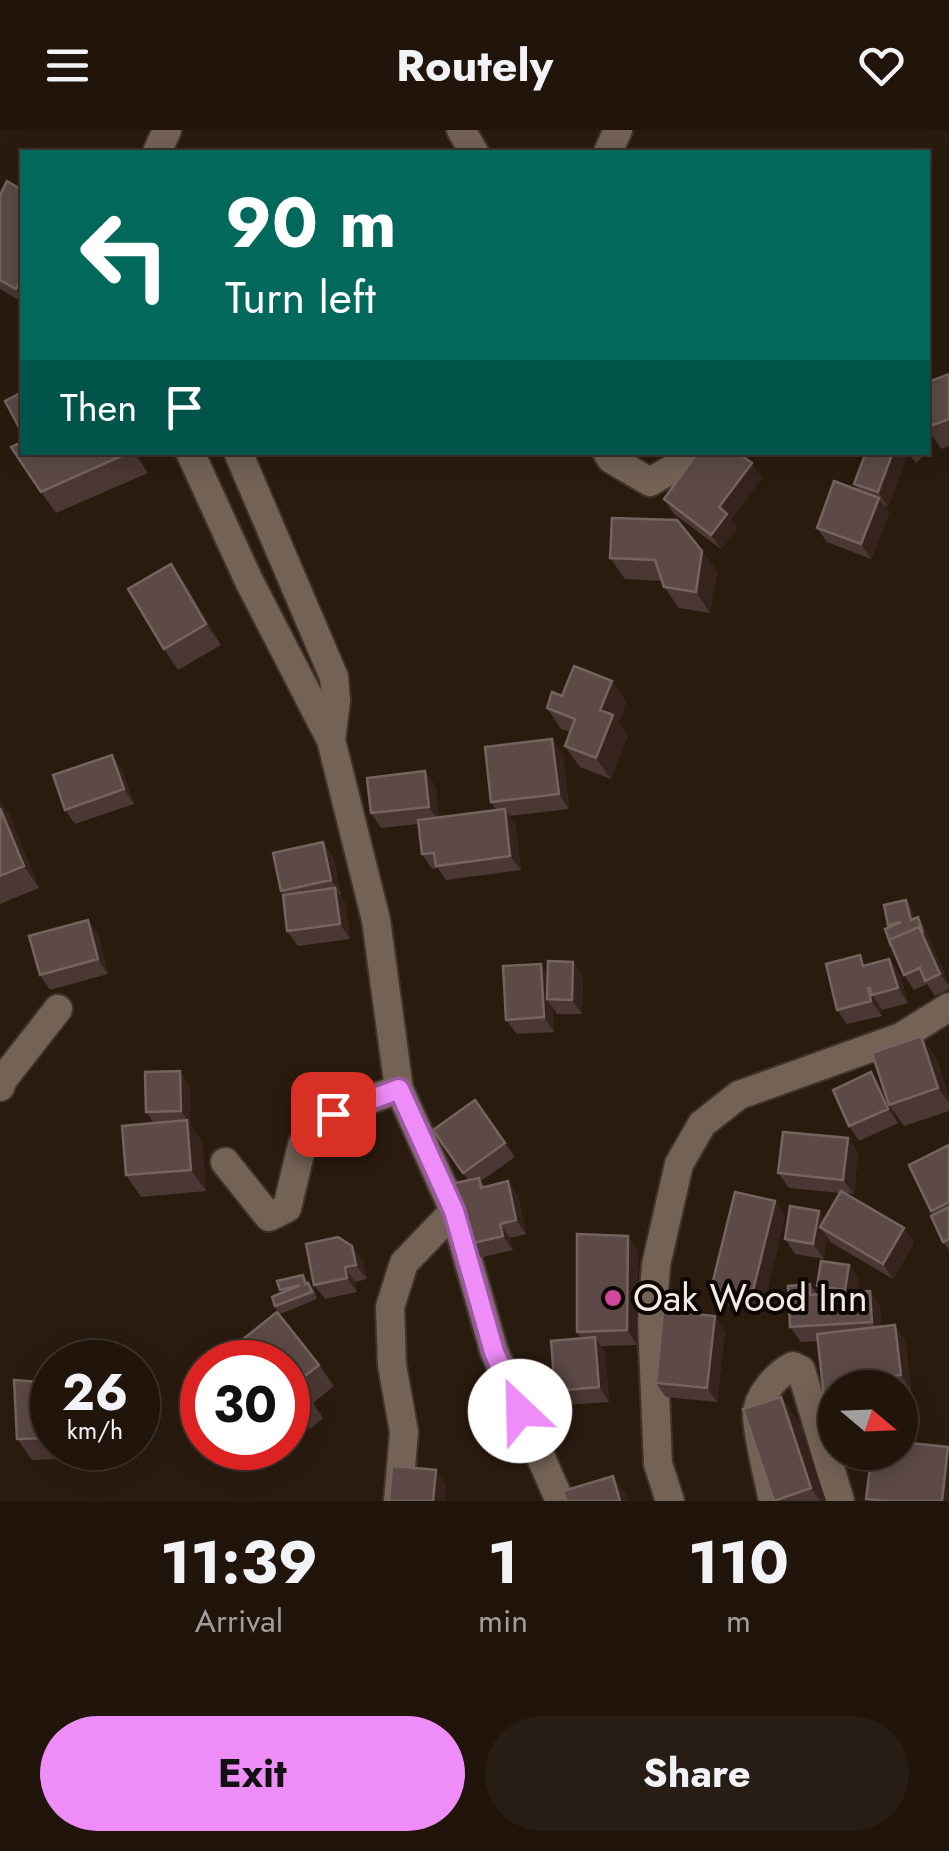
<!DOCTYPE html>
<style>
:root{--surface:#20140b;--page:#281d14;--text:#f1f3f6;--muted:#a29e9d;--line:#3d332c;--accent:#ee8cf8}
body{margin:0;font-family:Jost,sans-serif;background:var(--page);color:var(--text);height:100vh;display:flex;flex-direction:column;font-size:38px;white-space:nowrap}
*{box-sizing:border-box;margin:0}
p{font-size:32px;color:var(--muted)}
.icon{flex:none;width:55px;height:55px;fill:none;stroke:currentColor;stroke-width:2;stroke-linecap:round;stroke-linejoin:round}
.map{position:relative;height:1371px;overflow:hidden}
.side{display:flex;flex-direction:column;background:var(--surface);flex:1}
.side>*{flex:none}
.guide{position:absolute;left:20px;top:20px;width:910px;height:305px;border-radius:0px;box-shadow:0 5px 25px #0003,0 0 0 2px var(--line);background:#00695c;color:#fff;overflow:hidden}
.needle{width:65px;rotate:109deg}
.buttons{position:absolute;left:818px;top:1240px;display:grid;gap:20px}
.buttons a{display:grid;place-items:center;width:100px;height:100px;border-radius:50%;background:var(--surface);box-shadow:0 5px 25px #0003,0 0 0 2px var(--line);font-size:50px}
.speed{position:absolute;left:30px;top:1210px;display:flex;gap:20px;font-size:50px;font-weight:700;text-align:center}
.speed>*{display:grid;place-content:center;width:130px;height:130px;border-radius:50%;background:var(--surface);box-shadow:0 5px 25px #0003,0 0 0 2px var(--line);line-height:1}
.speed small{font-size:25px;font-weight:400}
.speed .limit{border:15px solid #d22;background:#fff;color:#111}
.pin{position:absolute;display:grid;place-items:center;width:85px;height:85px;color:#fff;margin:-42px;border-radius:20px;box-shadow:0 5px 15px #0006}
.me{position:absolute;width:110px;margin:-55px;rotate:336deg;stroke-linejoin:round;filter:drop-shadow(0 0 8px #0008)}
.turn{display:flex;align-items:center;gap:35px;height:210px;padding:0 40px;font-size:45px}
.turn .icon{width:130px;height:130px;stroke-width:2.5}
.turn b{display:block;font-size:70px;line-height:85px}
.then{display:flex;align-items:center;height:95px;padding:0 40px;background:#0003;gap:20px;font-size:38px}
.eta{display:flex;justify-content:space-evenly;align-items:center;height:170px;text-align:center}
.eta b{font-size:60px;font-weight:700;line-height:70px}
.action{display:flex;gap:20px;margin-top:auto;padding:20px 40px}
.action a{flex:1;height:115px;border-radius:60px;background:var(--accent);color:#111;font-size:40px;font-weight:700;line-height:115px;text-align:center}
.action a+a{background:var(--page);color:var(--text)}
header{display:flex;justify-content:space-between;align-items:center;height:130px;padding:0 40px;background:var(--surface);font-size:45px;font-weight:700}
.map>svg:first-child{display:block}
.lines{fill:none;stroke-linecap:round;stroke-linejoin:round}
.minor-casing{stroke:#3f342d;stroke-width:32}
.minor{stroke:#746255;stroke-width:28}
.wall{fill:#4b3734}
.shaded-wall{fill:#36231d}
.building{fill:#5d4a47;stroke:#75635f;stroke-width:2.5}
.route-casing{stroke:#9b5ba1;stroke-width:25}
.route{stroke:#ee8cf8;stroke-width:18}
.hotel-dot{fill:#d1479c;stroke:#0d0704;stroke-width:4}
.labels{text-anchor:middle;stroke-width:8;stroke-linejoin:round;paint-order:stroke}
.poi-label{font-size:38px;fill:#f5eae3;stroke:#0d0704;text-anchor:start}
</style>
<header><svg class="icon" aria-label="menu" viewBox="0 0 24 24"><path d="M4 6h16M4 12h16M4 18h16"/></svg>Routely<svg class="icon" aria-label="heart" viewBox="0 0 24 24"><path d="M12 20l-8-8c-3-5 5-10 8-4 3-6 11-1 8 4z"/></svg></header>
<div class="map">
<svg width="949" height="1371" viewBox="0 0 949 1371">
<rect width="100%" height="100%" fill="#2a1b0f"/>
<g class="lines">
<defs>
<path id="minor" d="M 461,0 L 474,22
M 157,22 L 167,0
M 608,22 L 618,0
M 190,322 L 249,451 L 331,610 L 376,790 L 399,959 L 454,1081 L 494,1221 L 560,1371
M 238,322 L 334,547 L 336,571 L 331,610
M 607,322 L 611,329 L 650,352 L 677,336 L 690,322
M 0,957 L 4,948 L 58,879
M 225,1032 L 269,1087 L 287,1078 L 302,1015 L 333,983 L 399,959
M 398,1371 L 404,1302 L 392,1235 L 390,1177 L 404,1133 L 454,1081
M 670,1371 L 658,1334 L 652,1191 L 656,1135 L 679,1034 L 702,994 L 739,965 L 901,907 L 949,877
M 773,1371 C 768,1345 758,1310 757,1285 C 757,1266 777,1244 793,1236 L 801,1240 L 840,1371"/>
</defs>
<!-- minor casing -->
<use href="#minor" class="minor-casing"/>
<!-- minor -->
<use href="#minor" class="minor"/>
</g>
<!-- wall -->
<path class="wall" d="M 22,60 L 22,172 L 0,159 L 0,65 Z
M 949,244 L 949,316 L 941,319 L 928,299 L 928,252 Z
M 22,322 L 134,322 L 148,343 L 56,383 L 41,362 Z
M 907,322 L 927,322 L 916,333 Z
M 908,325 L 888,377 L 884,375 L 889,383 L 871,429 L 827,412 L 817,398 L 859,361 L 854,354 Z
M 762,348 L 731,390 L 737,398 L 721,419 L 674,384 L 664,369 Z
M 702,421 L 717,442 L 710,483 L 679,478 L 664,457 L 662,451 L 625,449 L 610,428 Z
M 171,434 L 186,455 L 221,515 L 178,540 L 164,519 Z
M 612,551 L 626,572 L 619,593 L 628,606 L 611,649 L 580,637 L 565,616 L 570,602 L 561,599 L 547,578 L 562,566 Z
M 563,624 L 569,679 L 509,686 L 515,694 L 521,740 L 446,750 L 438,738 L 432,739 L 422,724 L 418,694 L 381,698 L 371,683 L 425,641 L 435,656 L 439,687 L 496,680 L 491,672 Z
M 122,639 L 134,674 L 75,694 L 65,680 Z
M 0,672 L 9,684 L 39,758 L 0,774 Z
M 333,726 L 341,764 L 340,765 L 345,772 L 350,809 L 298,816 L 287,801 L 284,765 L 281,761 Z
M 906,770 L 911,777 L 914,788 L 918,787 L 923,794 L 949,855 L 949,859 L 935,866 L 927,854 L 914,860 L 904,845 L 888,795 Z
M 88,790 L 98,804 L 108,844 L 50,860 L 40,845 Z
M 573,832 L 583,846 L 582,884 L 557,884 L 553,878 L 554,902 L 517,904 L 506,890 L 548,843 Z
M 867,835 L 900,844 L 908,873 L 882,880 L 879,875 L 882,886 L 847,894 L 837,880 Z
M 921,906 L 936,928 L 949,967 L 949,981 L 904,996 L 890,976 L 898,993 L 859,1011 L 849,996 L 871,942 L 881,957 L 889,973 Z
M 190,956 L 190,995 L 202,1011 L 206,1061 L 141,1067 L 126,1045 L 154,993 L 146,982 Z
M 475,970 L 515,1027 L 481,1051 L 485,1057 L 518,1066 L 526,1104 L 510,1108 L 513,1120 L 470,1130 L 460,1116 L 468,1050 L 433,1000 Z
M 848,1008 L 858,1023 L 854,1064 L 844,1063 L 904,1098 L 914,1113 L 893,1149 L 830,1112 L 827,1107 L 824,1129 L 795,1124 L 785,1109 L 825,1089 L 840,1063 L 789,1058 L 778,1043 Z
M 949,1015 L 949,1120 L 943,1112 L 931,1081 Z
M 775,1071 L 785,1086 L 762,1184 L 721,1174 L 711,1159 Z
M 306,1114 L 363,1131 L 367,1149 L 355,1152 L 357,1162 L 325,1169 L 314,1155 Z
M 638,1120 L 637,1215 L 601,1216 L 605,1222 L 609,1272 L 565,1275 L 555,1261 L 581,1208 L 577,1202 Z
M 849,1135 L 859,1149 L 857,1162 L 880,1176 L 881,1197 L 905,1210 L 911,1260 L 900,1261 L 900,1258 L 835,1258 L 835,1313 L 828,1303 L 818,1211 L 801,1212 L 790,1197 L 810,1154 L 817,1164 L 823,1164 L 817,1156 Z
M 303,1145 L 314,1160 L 317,1169 L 280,1184 L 275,1176 L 282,1162 L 280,1160 Z
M 725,1201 L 717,1272 L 666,1267 L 656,1253 Z
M 242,1210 L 319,1235 L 334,1256 L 313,1273 L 323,1288 L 310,1299 L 288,1271 L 288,1232 L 257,1232 Z
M 52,1253 L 52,1318 L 98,1318 L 97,1328 L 32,1330 L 17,1309 Z
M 781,1267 L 800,1294 L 826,1371 L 774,1371 Z"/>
<!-- shaded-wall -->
<path class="shaded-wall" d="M 22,148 L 22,168 L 16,159 Z
M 893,322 L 906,322 L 908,325 L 888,377 L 878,362 Z
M 752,333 L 762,348 L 731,390 L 737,398 L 721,419 L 711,405 L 719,377 Z
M 879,368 L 889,383 L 871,429 L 861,414 Z
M 702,421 L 717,442 L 710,483 L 696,462 Z
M 171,434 L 186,455 L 221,515 L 206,494 Z
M 612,551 L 626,572 L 619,593 L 628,606 L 611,649 L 596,628 L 600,580 Z
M 552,609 L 563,624 L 569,679 L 559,664 Z
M 112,625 L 122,639 L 134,674 L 124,659 Z
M 425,641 L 435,656 L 439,691 L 429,677 Z
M 0,672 L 9,684 L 39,758 L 24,736 L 0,678 Z
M 505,679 L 515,694 L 521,740 L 510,726 Z
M 323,712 L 333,726 L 341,764 L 331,750 Z
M 335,758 L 345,772 L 350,809 L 340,794 Z
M 906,770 L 911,777 L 916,797 L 911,790 Z
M 918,787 L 923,794 L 949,856 L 940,844 L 919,797 Z
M 88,790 L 98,804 L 108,844 L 98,829 Z
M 889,829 L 900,844 L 908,873 L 898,858 Z
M 573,832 L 583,846 L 582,884 L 572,870 Z
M 541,834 L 551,848 L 547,869 L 553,878 L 554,902 L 544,887 Z
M 868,858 L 879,875 L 882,886 L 871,871 Z
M 921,906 L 936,928 L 949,967 L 949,973 L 938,958 Z
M 180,941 L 190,956 L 191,995 L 181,981 Z
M 871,942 L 881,957 L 898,993 L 888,979 Z
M 187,990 L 202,1011 L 206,1061 L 191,1040 Z
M 848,1008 L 858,1023 L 854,1064 L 843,1050 Z
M 508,1051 L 518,1066 L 526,1104 L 516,1090 Z
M 775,1071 L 785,1086 L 762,1184 L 751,1169 Z
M 819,1081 L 829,1095 L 820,1097 L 827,1107 L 824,1129 L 813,1114 Z
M 500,1094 L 510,1108 L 513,1120 L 503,1106 Z
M 904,1098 L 914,1113 L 893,1149 L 883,1134 Z
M 628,1106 L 638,1120 L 637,1215 L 627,1200 Z
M 352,1116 L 363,1131 L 367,1149 L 356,1135 Z
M 849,1135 L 859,1149 L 856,1175 L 845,1160 Z
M 345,1137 L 355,1152 L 357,1162 L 347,1148 Z
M 870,1161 L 880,1176 L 882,1207 L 872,1192 Z
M 715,1186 L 725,1201 L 717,1272 L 707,1258 Z
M 895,1195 L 905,1210 L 911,1260 L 901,1245 Z
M 595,1207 L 605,1222 L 609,1272 L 599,1257 Z
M 781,1267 L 800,1294 L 826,1371 L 820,1371 L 811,1358 Z
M 948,1317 L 949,1371 L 942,1371 Z
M 90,1318 L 98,1318 L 97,1328 Z
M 436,1340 L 446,1355 L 445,1371 L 433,1371 Z
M 613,1346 L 628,1368 L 629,1371 L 620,1371 Z"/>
<!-- building -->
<path class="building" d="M 7,51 L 22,60 L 22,148 L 16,159 L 0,150 L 0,65 Z
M 949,244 L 949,289 L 928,297 L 928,252 Z
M 22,262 L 22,303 L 5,271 Z
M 22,312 L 22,322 L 130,322 L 41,362 L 11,317 Z
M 698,322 L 737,322 L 752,333 L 719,377 L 727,384 L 711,405 L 664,369 Z
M 866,322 L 893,322 L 878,362 L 854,354 Z
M 834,351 L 879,368 L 861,414 L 817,398 Z
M 612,388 L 677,390 L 702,421 L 696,462 L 664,457 L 655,430 L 610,428 Z
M 171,434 L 206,494 L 164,519 L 128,459 Z
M 574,536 L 612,551 L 600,580 L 613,585 L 596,628 L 565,616 L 575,589 L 547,578 L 552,562 L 562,566 Z
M 552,609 L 559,664 L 491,672 L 485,617 Z
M 112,625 L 124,659 L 65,680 L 53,645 Z
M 425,641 L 429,677 L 371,683 L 367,648 Z
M 0,678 L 24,736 L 0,746 Z
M 505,679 L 510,726 L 436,736 L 434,723 L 422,724 L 418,690 Z
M 323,712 L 331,750 L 281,761 L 273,723 Z
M 335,758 L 340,794 L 287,801 L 283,765 Z
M 906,770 L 911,790 L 918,787 L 923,803 L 919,797 L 889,810 L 891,816 L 885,799 L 901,792 L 888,795 L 884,775 Z
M 88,790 L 98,829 L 40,845 L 29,806 Z
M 919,797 L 940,844 L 925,851 L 920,838 L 904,845 L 889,810 Z
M 860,825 L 863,836 L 889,829 L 898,858 L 872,865 L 870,858 L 868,858 L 871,871 L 837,880 L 826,834 Z
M 548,831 L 573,832 L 572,870 L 547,869 Z
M 541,834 L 544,887 L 506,890 L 503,836 Z
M 921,906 L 938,958 L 889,975 L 872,923 Z
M 180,941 L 181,981 L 146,982 L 145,942 Z
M 871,942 L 888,979 L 849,996 L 833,960 Z
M 475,970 L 505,1013 L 463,1043 L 433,1000 Z
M 187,990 L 191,1040 L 126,1045 L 122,996 Z
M 783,1002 L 848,1008 L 843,1050 L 778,1043 Z
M 949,1015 L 949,1072 L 931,1081 L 909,1035 Z
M 479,1048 L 481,1058 L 508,1051 L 516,1090 L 500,1094 L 503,1106 L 460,1116 L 446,1055 Z
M 841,1061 L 904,1098 L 883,1134 L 820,1097 Z
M 735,1062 L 775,1071 L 751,1169 L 711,1159 Z
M 790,1076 L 819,1081 L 813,1114 L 785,1109 Z
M 949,1077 L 949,1109 L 943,1112 L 931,1086 Z
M 577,1104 L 628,1106 L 627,1200 L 577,1202 Z
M 338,1107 L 352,1116 L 356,1135 L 345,1137 L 347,1148 L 314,1155 L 306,1114 Z
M 821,1131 L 849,1135 L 845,1160 L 817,1156 Z
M 303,1145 L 305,1154 L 308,1153 L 312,1162 L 275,1176 L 272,1167 L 300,1155 L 280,1160 L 277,1151 Z
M 810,1154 L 810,1165 L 870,1161 L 872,1192 L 790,1197 L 788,1156 Z
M 663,1181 L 715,1186 L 707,1258 L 656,1253 Z
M 277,1182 L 319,1235 L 297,1252 L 309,1266 L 295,1277 L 288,1268 L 288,1232 L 259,1232 L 242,1210 Z
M 895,1195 L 901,1245 L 869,1249 L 870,1258 L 835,1258 L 835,1302 L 828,1303 L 817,1204 Z
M 595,1207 L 599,1257 L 555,1261 L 551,1211 Z
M 14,1250 L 52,1253 L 52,1308 L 17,1309 Z
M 781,1267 L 811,1358 L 774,1371 L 743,1279 Z
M 900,1312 L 948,1317 L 942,1371 L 888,1371 L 866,1369 L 872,1322 L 900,1322 Z
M 392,1336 L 436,1340 L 433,1371 L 389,1371 Z
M 613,1346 L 620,1371 L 566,1371 L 563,1361 Z"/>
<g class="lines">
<defs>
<path id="route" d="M 333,984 L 399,959 L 454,1081 L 494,1222 L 520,1281"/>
</defs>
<!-- route casing -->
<use href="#route" class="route-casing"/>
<!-- route -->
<use href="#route" class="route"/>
</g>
<!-- markers -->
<circle class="hotel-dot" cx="613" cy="1168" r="10"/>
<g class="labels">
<!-- poi labels -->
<g class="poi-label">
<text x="633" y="1181">Oak Wood Inn</text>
</g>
</g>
</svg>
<div class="buttons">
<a><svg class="needle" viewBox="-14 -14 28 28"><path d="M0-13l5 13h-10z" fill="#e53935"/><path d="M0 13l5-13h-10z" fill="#a29e9d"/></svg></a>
</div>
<div class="speed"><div>26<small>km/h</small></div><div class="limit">30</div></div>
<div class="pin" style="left:333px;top:984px;background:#d93025"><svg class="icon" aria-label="arrive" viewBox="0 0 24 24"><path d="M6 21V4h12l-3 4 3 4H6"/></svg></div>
<svg class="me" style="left:520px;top:1281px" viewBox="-20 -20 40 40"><circle r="19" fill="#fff"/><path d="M0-13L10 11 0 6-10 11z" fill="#ee8cf8"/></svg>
<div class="guide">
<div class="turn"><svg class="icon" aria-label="left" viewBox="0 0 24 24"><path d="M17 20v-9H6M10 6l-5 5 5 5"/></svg><div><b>90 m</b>Turn left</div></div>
<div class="then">Then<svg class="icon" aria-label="arrive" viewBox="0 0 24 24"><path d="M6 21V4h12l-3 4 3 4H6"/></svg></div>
</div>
</div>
<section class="side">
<div class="eta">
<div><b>11:39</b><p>Arrival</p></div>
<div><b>1</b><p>min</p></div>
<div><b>110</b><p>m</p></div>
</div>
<div class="action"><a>Exit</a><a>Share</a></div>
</section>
